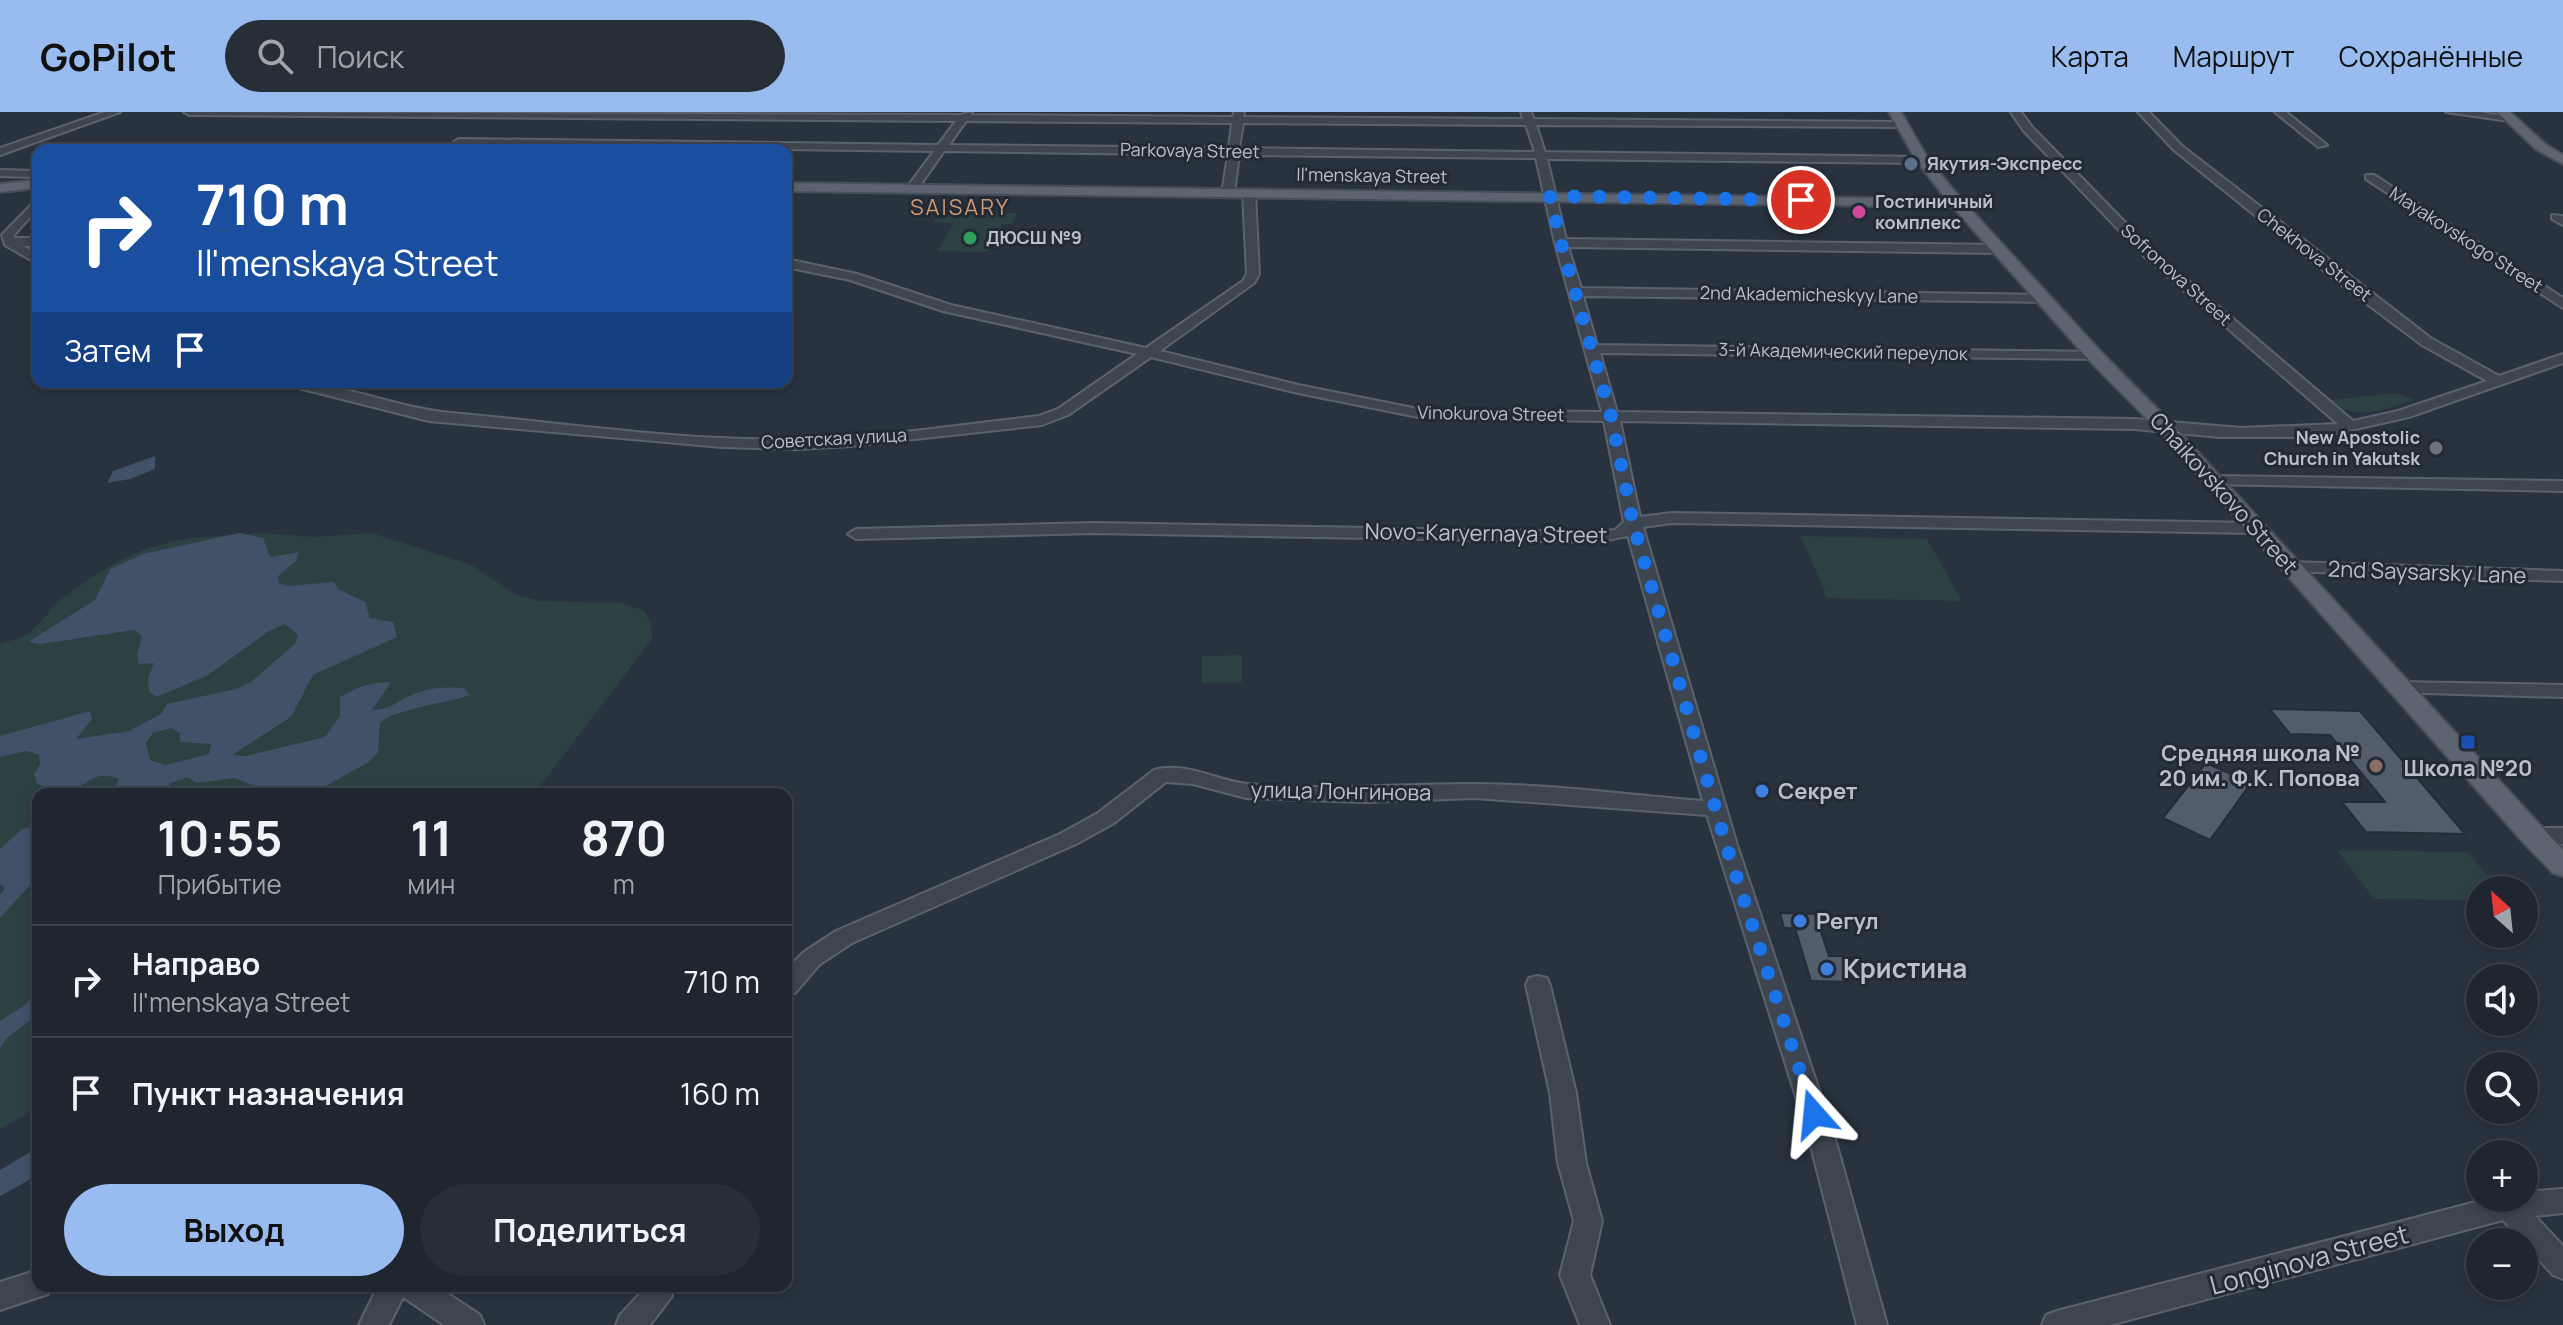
<!DOCTYPE html>
<html lang="ru">
<meta charset="utf-8">
<style>
:root{--surface:#1f2630;--page:#272e38;--text:#f1f3f6;--muted:#a1a5ab;--line:#3c434c;--accent:#98bcf0}
body{margin:0;font-family:Manrope,sans-serif;background:var(--page);color:var(--text);height:100vh;display:flex;flex-direction:column;font-size:30px;white-space:nowrap}
*{box-sizing:border-box;margin:0}
p{font-size:26px;color:var(--muted)}
.icon{flex:none;width:44px;height:44px;fill:none;stroke:currentColor;stroke-width:2;stroke-linecap:round;stroke-linejoin:round}
.map{position:relative;flex:1;overflow:hidden}
.side{position:absolute;left:32px;top:676px;width:760px;height:504px;display:flex;flex-direction:column;background:var(--surface);border-radius:16px;box-shadow:0 4px 12px #0003,0 0 0 2px var(--line)}
.side>*{flex:none}
.top-card{position:absolute;left:32px;top:32px;width:760px;height:244px;border-radius:16px;box-shadow:0 4px 12px #0003,0 0 0 2px var(--line);background:#1a4fa0;color:#fff;overflow:hidden}
.needle{width:52px;rotate:333deg}
.fabs{position:absolute;left:2466px;top:764px;display:grid;gap:16px}
.fabs a{display:grid;place-items:center;width:72px;height:72px;border-radius:50%;background:var(--surface);box-shadow:0 4px 12px #0003,0 0 0 2px var(--line);font-size:40px}
.pin{position:absolute;display:grid;place-items:center;width:68px;height:68px;color:#fff;margin:-34px;border:4px solid #fff;border-radius:50%;box-shadow:0 2px 8px #0007}
.me{position:absolute;width:88px;margin:-44px;rotate:342deg;stroke-linejoin:round;filter:drop-shadow(0 0 6px #0008)}
.turn{display:flex;align-items:center;gap:28px;height:168px;padding:0 32px;font-size:36px}
.turn .icon{width:104px;height:104px;stroke-width:2.5}
.turn b{display:block;font-size:56px;line-height:68px}
.then{display:flex;align-items:center;height:76px;padding:0 32px;background:#0003;gap:16px;font-size:30px}
.eta{display:flex;justify-content:space-evenly;align-items:center;height:136px;text-align:center}
.eta b{font-size:48px;font-weight:700;line-height:56px}
.primary-button{display:flex;gap:16px;margin-top:auto;padding:16px 32px}
.primary-button a{flex:1;height:92px;border-radius:48px;background:var(--accent);color:#111;font-size:32px;font-weight:700;line-height:92px;text-align:center}
.primary-button a+a{background:var(--page);color:var(--text)}
ul{padding:0;list-style:none}
li{display:flex;align-items:center;gap:24px;height:112px;padding:0 32px;border-top:2px solid var(--line)}
li div{flex:1}
li b{display:block;font-size:30px}
li em{font-style:normal}
header{display:flex;align-items:center;gap:48px;box-sizing:border-box;height:112px;padding:0 40px;background:var(--accent);color:#111}
header strong{font-size:38px}
nav{display:flex;gap:44px;margin-inline-start:auto;font-size:28px}
.search{width:560px;height:72px;background:var(--page);display:flex;align-items:center;gap:20px;box-sizing:border-box;padding:0 28px;border-radius:44px;color:var(--muted);font-size:30px}
.map>svg:first-child{display:block}
.green{fill:#2c4142}
.water{fill:#405168;fill-rule:evenodd}
.building{fill:#525c6b;stroke:#232c37;stroke-width:2}
.lines{fill:none;stroke-linecap:round;stroke-linejoin:round}
.minor-casing{stroke:#5a636d;stroke-width:4}
.major-casing{stroke:#464e59;stroke-width:4}
.minor{fill:#3d4550;fill-rule:evenodd}
.major{fill:#5b6470;fill-rule:evenodd}
.route{stroke:#1a73e8;stroke-width:14;stroke-dasharray:0 25.2}
.service-dot{fill:#5c6f8a;stroke:#212a35;stroke-width:3}
.hotel-dot{fill:#d1479c;stroke:#212a35;stroke-width:3}
.leisure-dot{fill:#2e9e5b;stroke:#212a35;stroke-width:3}
.worship-dot{fill:#6b7280;stroke:#212a35;stroke-width:3}
.transit-dot{fill:#1a4fb4;stroke:#212a35;stroke-width:3}
.education-dot{fill:#8d6e63;stroke:#212a35;stroke-width:3}
.shop-dot{fill:#3f7fe0;stroke:#212a35;stroke-width:3}
.labels{text-anchor:middle;stroke-width:6;stroke-linejoin:round;paint-order:stroke}
.far-street-label{font-size:18px;fill:#b9c0ca;stroke:#212a35}
.far-poi-label{font-size:18px;font-weight:bold;fill:#b9c0ca;stroke:#212a35;text-anchor:start}
.far-quarter-label{font-size:22px;letter-spacing:2px;fill:#ce9871;stroke:#212a35}
.street-label{font-size:22px;fill:#b9c0ca;stroke:#212a35}
.poi-label{font-size:22px;font-weight:bold;fill:#b9c0ca;stroke:#212a35;text-anchor:start}
.near-poi-label{font-size:26px;font-weight:bold;fill:#b9c0ca;stroke:#212a35;text-anchor:start}
.near-street-label{font-size:26px;fill:#b9c0ca;stroke:#212a35}
</style>
<header>
<strong>GoPilot</strong>
<div class="search"><svg class="icon" aria-label="search" viewBox="0 0 24 24"><circle cx="10" cy="10" r="6"/><path d="M15 15l6 6"/></svg>Поиск</div>
<nav><a>Карта</a><a>Маршрут</a><a>Сохранённые</a></nav>
</header>
<div class="map">
<svg width="2563" height="1213" viewBox="0 0 2563 1213">
<rect width="100%" height="100%" fill="#293340"/>
<!-- green -->
<path class="green" d="M 993,101 L 1018,101 L 1012,112 L 1002,112 L 988,140 L 937,139 L 954,111 L 934,110 L 939,102 Z
M 2395,281 L 2414,288 C 2384,297 2357,311 2330,288 Z
M 263,421 L 315,425 L 372,421 L 471,453 L 517,483 L 540,489 L 620,491 L 644,498 L 651,511 L 652,527 L 534,682 L 38,682 L 38,995 L 0,1017 L 0,532 C 9,529 21,527 29,521 C 43,509 53,493 68,482 C 143,427 173,426 263,421 Z
M 1801,424 L 1927,427 L 1962,489 L 1827,486 Z
M 1242,543 L 1242,570 L 1202,571 L 1202,544 Z
M 2337,738 L 2467,740 L 2500,778 L 2480,778 L 2480,788 L 2374,787 Z"/>
<!-- water -->
<path class="water" d="M 155,344 L 155,357 L 130,367 L 107,371 L 113,359 Z
M 239,421 L 263,426 L 270,445 L 299,440 L 296,449 L 278,464 L 279,471 L 288,474 L 334,470 L 338,477 L 365,490 L 370,506 L 393,510 L 397,525 L 313,563 L 291,605 L 232,643 L 246,644 L 325,625 L 340,604 L 340,585 C 357,575 371,570 391,570 L 372,598 C 392,598 401,586 419,580 C 433,575 448,575 464,576 L 470,583 C 444,592 397,596 380,611 L 378,640 L 369,650 L 311,682 L 272,682 L 235,666 L 197,671 L 187,665 L 169,672 L 170,682 L 110,682 L 119,667 C 94,657 89,672 69,681 C 62,684 49,682 42,682 L 46,676 L 37,671 L 34,662 L 40,652 L 39,643 L 27,639 L 0,645 L 0,624 L 90,599 L 92,607 L 76,627 L 129,619 L 161,602 L 167,592 L 236,577 L 251,570 L 296,531 L 298,523 L 285,512 L 269,519 L 208,563 L 157,585 L 149,580 L 148,565 L 154,551 L 139,552 L 137,543 L 142,524 L 134,518 L 41,532 L 28,530 L 95,488 L 110,457 L 143,442 ZM 171,616 L 180,621 L 180,630 L 211,632 L 209,642 L 165,653 L 150,648 L 146,631 L 153,621 Z
M 38,713 L 38,771 L 32,771 L 0,806 L 0,783 L 5,776 L 0,772 L 0,737 L 22,717 Z
M 38,878 L 38,903 L 7,926 L 0,936 L 0,909 L 25,893 Z
M 32,1039 L 38,1039 L 38,1063 L 0,1084 L 0,1058 Z"/>
<!-- building -->
<path class="building" d="M 2270,597 L 2360,599 L 2465,722 L 2366,720 L 2342,690 L 2385,690 L 2330,623 L 2290,622 Z
M 2206,651 L 2251,671 L 2210,728 L 2163,706 Z
M 1780,801 L 1815,802 L 1829,844 L 1844,844 L 1852,870 L 1811,869 L 1795,816 L 1784,816 Z"/>
<g class="lines">
<defs>
<path id="minor" d="M 105,0 L 120,0 L 0,43 L 0,36 Z
M 184,0 L 960,3 L 972,0 L 970,3 L 1233,5 L 1234,0 L 1244,0 L 1243,5 L 1523,7 L 1521,0 L 1531,0 L 1534,7 L 1900,10 L 1904,11 L 1904,15 L 1536,13 L 1545,40 L 1922,45 L 1927,48 L 1922,51 L 1547,47 L 1566,127 L 1999,133 L 2005,137 L 1999,141 L 1568,135 L 1581,176 L 2044,183 L 2049,184 L 2049,190 L 1583,184 L 1597,233 L 2095,240 L 2100,241 L 2100,247 L 1600,241 L 1617,300 L 2134,307 L 2241,316 L 2338,312 L 2143,143 L 2024,19 L 2011,0 L 2021,0 L 2032,15 L 2151,137 L 2353,309 L 2398,299 L 2487,269 L 2422,233 L 2339,171 L 2174,38 L 2138,0 L 2149,0 L 2182,34 L 2432,227 L 2499,264 L 2563,242 L 2563,251 L 2409,305 L 2338,321 L 2305,325 L 2220,325 L 2134,317 L 1620,309 L 1640,405 L 1672,401 L 2256,411 L 2264,416 L 2256,421 L 1672,411 L 1643,415 L 1737,733 L 1834,1023 L 1887,1213 L 1857,1213 L 1808,1023 L 1707,703 L 1475,686 L 1365,690 L 1246,686 L 1193,672 L 1166,670 L 1114,711 L 1076,732 L 852,831 L 820,852 L 795,881 L 786,883 L 786,858 L 804,840 L 836,819 L 1060,722 L 1098,701 L 1154,658 C 1187,649 1216,669 1248,672 C 1323,679 1398,672 1473,672 C 1548,672 1627,683 1703,689 L 1628,424 L 1596,430 L 1094,421 L 856,427 L 848,422 L 856,417 L 1094,411 L 1596,420 L 1615,418 L 1624,410 L 1604,309 L 1423,306 L 1298,281 L 1151,245 L 1068,303 L 1042,313 L 851,334 L 796,337 L 722,335 L 429,309 L 287,273 L 285,270 C 342,270 395,296 451,301 C 565,311 684,330 797,327 C 878,326 959,313 1039,304 L 1058,297 L 1137,242 L 943,199 L 850,168 L 786,155 L 786,147 L 857,162 L 951,193 L 1146,236 L 1243,169 L 1247,162 L 1243,81 L 1249,78 L 1255,81 L 1259,162 L 1254,171 L 1160,239 L 1298,273 L 1423,298 L 1602,300 L 1555,131 L 1536,46 L 1239,43 L 1234,81 L 1228,84 L 1222,81 L 1228,43 L 944,39 L 916,79 L 912,80 L 906,77 L 934,39 L 459,33 L 454,30 L 459,27 L 938,33 L 956,9 L 189,3 ZM 966,9 L 1232,11 L 1229,36 L 949,33 ZM 1243,11 L 1526,13 L 1535,40 L 1239,36 Z
M 2275,0 L 2286,0 L 2327,33 L 2318,35 Z
M 2446,0 L 2480,0 L 2514,6 L 2509,9 Z
M 0,58 L 38,59 L 38,65 L 0,64 Z
M 2366,63 L 2374,63 L 2563,186 L 2563,196 L 2366,67 Z
M 38,86 L 38,96 L 14,123 L 15,126 L 38,126 L 38,134 L 23,134 L 38,143 L 38,152 L 5,133 L 2,123 Z
M 2552,103 L 2563,104 L 2563,113 L 2552,107 Z
M 2212,364 L 2563,369 L 2563,379 L 2206,372 L 2204,369 Z
M 2292,450 L 2563,459 L 2563,469 L 2286,459 L 2283,455 L 2286,451 Z
M 2398,570 L 2563,573 L 2563,585 L 2391,580 L 2388,576 Z
M 2532,716 L 2563,716 L 2563,732 L 2524,729 L 2521,724 L 2524,719 Z
M 1538,864 L 1547,866 L 1550,873 L 1576,981 L 1586,1051 L 1602,1109 L 1590,1163 L 1610,1213 L 1580,1213 L 1560,1163 L 1574,1109 L 1558,1051 L 1550,981 L 1526,873 L 1529,866 Z
M 2563,1077 L 2563,1101 L 2535,1104 L 2563,1134 L 2563,1167 L 2553,1163 L 2503,1108 L 2110,1213 L 2042,1213 L 2046,1203 L 2057,1199 L 2491,1086 L 2524,1086 L 2524,1080 Z
M 38,1158 L 38,1174 L 52,1174 L 48,1182 L 0,1198 L 0,1170 Z
M 378,1174 L 436,1174 L 480,1203 L 484,1213 L 444,1213 L 403,1185 L 389,1213 L 359,1213 Z
M 647,1174 L 667,1174 L 672,1184 L 650,1213 L 616,1213 L 620,1203 Z"/>
<path id="major" d="M 1889,0 L 1901,0 L 1928,47 L 1962,88 L 2101,240 L 2172,312 L 2563,738 L 2563,764 L 2553,761 L 2523,730 L 2160,320 L 2089,248 L 1953,95 L 786,79 L 786,71 L 1946,87 L 1916,48 Z
M 2497,0 L 2510,0 L 2545,32 L 2563,43 L 2563,52 L 2537,38 Z
M 38,68 L 38,76 L 0,80 L 0,72 Z"/>
</defs>
<!-- minor casing -->
<use href="#minor" class="minor-casing"/>
<!-- major casing -->
<use href="#major" class="major-casing"/>
<!-- minor -->
<use href="#minor" class="minor"/>
<!-- major -->
<use href="#major" class="major"/>
</g>
<g class="lines">
<!-- route -->
<path class="route" d="M 1801,88 L 1550,84 L 1561,131 L 1611,304 L 1633,411 L 1726,733 L 1814,1002"/>
</g>
<!-- markers -->
<circle class="service-dot" cx="1911" cy="52" r="8"/>
<circle class="hotel-dot" cx="1859" cy="100" r="8"/>
<circle class="leisure-dot" cx="970" cy="126" r="8"/>
<circle class="worship-dot" cx="2436" cy="336" r="8"/>
<rect class="transit-dot" x="2460" y="622" width="16" height="16" rx="4"/>
<circle class="education-dot" cx="2376" cy="654" r="8"/>
<g class="shop-dot">
<circle cx="1762" cy="679" r="8"/>
<circle cx="1800" cy="809" r="8"/>
<circle cx="1827" cy="857" r="8"/>
</g>
<g class="labels">
<!-- far-street labels -->
<g class="far-street-label">
<text transform="translate(1190 39) rotate(1)" y="6">Parkovaya Street</text>
<text transform="translate(1372 64) rotate(1)" y="6">Il'menskaya Street</text>
<text transform="translate(2466 128) rotate(33)" y="6">Mayakovskogo Street</text>
<text transform="translate(2314 143) rotate(38)" y="6">Chekhova Street</text>
<text transform="translate(2176 163) rotate(42)" y="6">Sofronova Street</text>
<text transform="translate(1809 183) rotate(1)" y="6">2nd Akademicheskyy Lane</text>
<text transform="translate(1843 240) rotate(1)" y="6">3-й Академический переулок</text>
<text transform="translate(1491 302) rotate(1)" y="6">Vinokurova Street</text>
<text transform="translate(834 327) rotate(-3)" y="6">Советская улица</text>
</g>
<!-- far-poi labels -->
<g class="far-poi-label">
<text x="1927" y="58">Якутия-Экспресс</text>
<text x="1875" y="96">Гостиничный<tspan x="1875" dy="21">комплекс</tspan></text>
<text x="986" y="132">ДЮСШ №9</text>
<text x="2420" y="332" text-anchor="end">New Apostolic<tspan x="2420" dy="21">Church in Yakutsk</tspan></text>
</g>
<!-- far-quarter labels -->
<g class="far-quarter-label">
<text x="960" y="103">SAISARY</text>
</g>
<!-- street labels -->
<g class="street-label">
<text transform="translate(2224 381) rotate(48)" y="8">Chaikovskovo Street</text>
<text transform="translate(1486 421) rotate(1)" y="8">Novo-Karyernaya Street</text>
<text transform="translate(2427 460) rotate(2)" y="8">2nd Saysarsky Lane</text>
<text transform="translate(1341 679) rotate(1)" y="8">улица Лонгинова</text>
</g>
<!-- poi labels -->
<g class="poi-label">
<text x="2360" y="649" text-anchor="end">Средняя школа №<tspan x="2360" dy="25">20 им. Ф.К. Попова</tspan></text>
<text x="2468" y="664" text-anchor="middle">Школа №20</text>
<text x="1778" y="687">Секрет</text>
<text x="1816" y="817">Регул</text>
</g>
<!-- near-poi labels -->
<g class="near-poi-label">
<text x="1843" y="866">Кристина</text>
</g>
<!-- near-street labels -->
<g class="near-street-label">
<text transform="translate(2309 1148) rotate(-15)" y="9">Longinova Street</text>
</g>
</g>
</svg>
<div class="fabs">
<a><svg class="needle" viewBox="-14 -14 28 28"><path d="M0-13l5 13h-10z" fill="#e53935"/><path d="M0 13l5-13h-10z" fill="#a1a5ab"/></svg></a>
<a><svg class="icon" aria-label="sound" viewBox="0 0 24 24"><path d="M4 9h4l5-4v14l-5-4H4zM17 9q2 3 0 6"/></svg></a>
<a><svg class="icon" aria-label="search" viewBox="0 0 24 24"><circle cx="10" cy="10" r="6"/><path d="M15 15l6 6"/></svg></a>
<a>+</a>
<a>−</a>
</div>
<div class="pin" style="left:1801px;top:88px;background:#d93025"><svg class="icon" aria-label="arrive" viewBox="0 0 24 24"><path d="M6 21V4h12l-3 4 3 4H6"/></svg></div>
<svg class="me" style="left:1814px;top:1002px" viewBox="-20 -20 40 40"><path d="M0-17L14 15 0 8-14 15z" fill="#1a73e8" stroke="#fff" stroke-width="4"/></svg>
<div class="top-card">
<div class="turn"><svg class="icon" aria-label="right" viewBox="0 0 24 24"><path d="M7 20v-9h11M14 6l5 5-5 5"/></svg><div><b>710 m</b>Il'menskaya Street</div></div>
<div class="then">Затем<svg class="icon" aria-label="arrive" viewBox="0 0 24 24"><path d="M6 21V4h12l-3 4 3 4H6"/></svg></div>
</div>
<section class="side">
<div class="eta">
<div><b>10:55</b><p>Прибытие</p></div>
<div><b>11</b><p>мин</p></div>
<div><b>870</b><p>m</p></div>
</div>
<ul>
<li><svg class="icon" aria-label="right" viewBox="0 0 24 24"><path d="M7 20v-9h11M14 6l5 5-5 5"/></svg><div><b>Направо</b><p>Il'menskaya Street</p></div><em>710 m</em></li>
<li><svg class="icon" aria-label="arrive" viewBox="0 0 24 24"><path d="M6 21V4h12l-3 4 3 4H6"/></svg><div><b>Пункт назначения</b></div><em>160 m</em></li>
</ul>
<div class="primary-button"><a>Выход</a><a>Поделиться</a></div>
</section>
</div>
